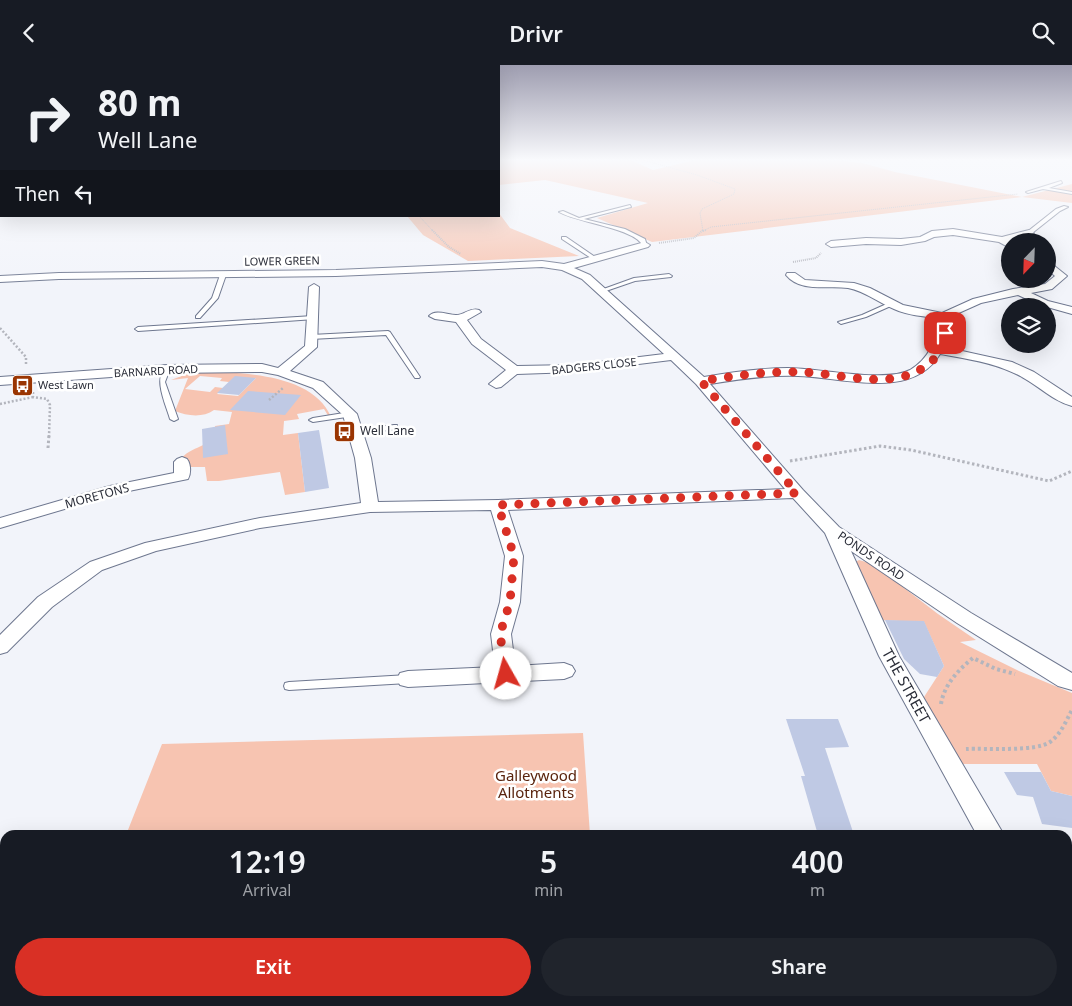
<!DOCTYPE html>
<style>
:root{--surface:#171b24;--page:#20242c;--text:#f1f3f6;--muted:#9ea1a6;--accent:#d93025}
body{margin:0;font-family:"Noto Sans",sans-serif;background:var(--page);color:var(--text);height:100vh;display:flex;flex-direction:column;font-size:19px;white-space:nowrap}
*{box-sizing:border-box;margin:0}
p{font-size:16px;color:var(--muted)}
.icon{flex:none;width:28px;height:28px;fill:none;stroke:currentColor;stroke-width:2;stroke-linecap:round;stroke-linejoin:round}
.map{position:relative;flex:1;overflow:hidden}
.sheet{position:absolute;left:0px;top:765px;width:1072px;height:176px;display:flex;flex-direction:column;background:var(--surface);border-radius:15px 15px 0 0;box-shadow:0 5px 20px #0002}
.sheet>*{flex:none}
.hud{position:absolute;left:0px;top:0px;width:500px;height:152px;box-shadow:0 5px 20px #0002;background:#171b24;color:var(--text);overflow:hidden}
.needle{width:32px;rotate:203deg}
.fabs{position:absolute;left:1001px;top:168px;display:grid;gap:10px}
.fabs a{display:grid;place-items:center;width:55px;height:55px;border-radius:50%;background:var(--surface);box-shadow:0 5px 20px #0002;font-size:25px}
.pin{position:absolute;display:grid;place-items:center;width:42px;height:42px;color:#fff;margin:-21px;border-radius:10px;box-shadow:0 2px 8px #0006}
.me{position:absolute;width:55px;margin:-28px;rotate:353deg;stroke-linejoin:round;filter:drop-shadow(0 0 4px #0008)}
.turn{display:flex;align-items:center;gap:18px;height:105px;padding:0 15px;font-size:22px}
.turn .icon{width:65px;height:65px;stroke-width:2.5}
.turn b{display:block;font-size:35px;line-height:42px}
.then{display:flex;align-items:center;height:48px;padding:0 15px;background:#0003;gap:10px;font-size:19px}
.eta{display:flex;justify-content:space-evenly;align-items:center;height:85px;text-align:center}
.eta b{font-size:30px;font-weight:600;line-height:35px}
.primary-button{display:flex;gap:10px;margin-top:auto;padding:10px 15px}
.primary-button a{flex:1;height:58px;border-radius:30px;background:var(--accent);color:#fff;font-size:20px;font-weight:600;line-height:58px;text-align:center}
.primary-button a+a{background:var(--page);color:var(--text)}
header{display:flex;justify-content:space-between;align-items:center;height:65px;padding:0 15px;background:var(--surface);font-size:22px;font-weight:600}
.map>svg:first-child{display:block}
.green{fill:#f7c4b1;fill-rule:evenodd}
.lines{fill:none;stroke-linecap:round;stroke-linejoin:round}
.stream{fill:#9e6452;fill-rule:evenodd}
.building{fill:#bfc9e4}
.lane-casing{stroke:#6e778f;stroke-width:2}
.street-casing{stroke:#6e778f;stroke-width:2}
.path-far4{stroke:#b3b5bd;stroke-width:1;stroke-dasharray:1 1;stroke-linecap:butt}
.path-far3{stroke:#b3b5bd;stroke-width:2;stroke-dasharray:1 1;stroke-linecap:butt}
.path-far2{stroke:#b3b5bd;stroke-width:2.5;stroke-dasharray:2 2;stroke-linecap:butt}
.path-far1{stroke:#b3b5bd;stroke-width:3;stroke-dasharray:2.5 2.5;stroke-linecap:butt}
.path{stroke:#b3b5bd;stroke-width:4;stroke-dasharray:3 3;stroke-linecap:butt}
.lane{fill:#fff;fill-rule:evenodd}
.street{fill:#fff;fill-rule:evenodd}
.route{stroke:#d93025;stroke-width:9;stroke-dasharray:0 16.2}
.labels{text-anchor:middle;stroke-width:5;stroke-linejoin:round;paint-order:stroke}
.far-street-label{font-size:11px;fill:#2b2e39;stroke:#fff}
.far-poi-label{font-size:11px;fill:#2b2e39;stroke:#fff;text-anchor:start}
.poi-label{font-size:12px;fill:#2b2e39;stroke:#fff;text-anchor:start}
.street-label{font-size:12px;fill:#2b2e39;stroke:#fff}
.near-street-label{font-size:15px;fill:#2b2e39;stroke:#fff}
.near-park-label{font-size:15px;fill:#5a240e;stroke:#fff}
</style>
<header><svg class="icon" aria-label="back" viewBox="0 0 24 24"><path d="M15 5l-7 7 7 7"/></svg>Drivr<svg class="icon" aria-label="search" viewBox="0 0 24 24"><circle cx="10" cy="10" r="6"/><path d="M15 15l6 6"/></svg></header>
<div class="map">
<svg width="1072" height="941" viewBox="0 0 1072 941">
<rect width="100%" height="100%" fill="#f2f4fa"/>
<!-- green -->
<path class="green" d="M 499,94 L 628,94 L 653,105 L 700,94 L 827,94 L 862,98 L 895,107 L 1022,132 L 1072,119 L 1072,138 L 1022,132 L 652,177 L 597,153 L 648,138 L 545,115 L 499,120 Z
M 499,148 L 510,163 L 579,191 L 468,196 L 423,170 L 407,151 L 499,151 Z
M 192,307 C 233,307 312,306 331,352 L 329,352 L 324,344 L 297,349 L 299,354 L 284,356 L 283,370 L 298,368 L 305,427 L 285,430 L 280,407 L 219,416 L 207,416 L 205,402 L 184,402 L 182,393 C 187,385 207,380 216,373 L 215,361 L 229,359 L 232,347 L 214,345 C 203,353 187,351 175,346 L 188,313 L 171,315 ZM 200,311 L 222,313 L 220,316 L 229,317 L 256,313 L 238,331 L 217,329 L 223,323 L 215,322 L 210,327 L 185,324 Z
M 859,495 L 873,499 L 938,549 L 976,575 L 960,577 L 1019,606 L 1072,628 L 1072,731 L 1051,726 L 1037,699 L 950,699 L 918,638 L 924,632 L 944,601 L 924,557 L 877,555 L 854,498 Z
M 583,668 L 590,770 L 126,770 L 162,679 Z
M 61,936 L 600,936 L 601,941 L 59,941 Z"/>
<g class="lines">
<!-- stream -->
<path class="stream" d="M 1070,94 L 1072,94 L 1072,95 L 1070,95 Z"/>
</g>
<!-- building -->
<path class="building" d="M 235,311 L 256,313 L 239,330 L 217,328 Z
M 248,326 L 301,330 L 285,350 L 230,345 Z
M 225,360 L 228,389 L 203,393 L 202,364 Z
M 319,365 L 329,423 L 305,427 L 298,368 Z
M 885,555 L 924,556 L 944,601 L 937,612 L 920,609 L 904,594 Z
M 786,654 L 838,654 L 849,682 L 825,683 L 854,770 L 818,770 L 801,711 L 805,711 Z
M 1004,707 L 1041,707 L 1051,726 L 1072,731 L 1072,763 L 1042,759 L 1033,732 L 1017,730 Z"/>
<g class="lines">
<defs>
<path id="lane" d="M 1061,116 L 1062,118 L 1049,123 L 1072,127 L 1072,129 L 1043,124 L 1028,128 L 1026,127 Z
M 630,140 L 631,142 L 584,154 L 625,164 L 645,174 L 647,181 L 643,181 C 635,163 578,158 559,147 L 563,146 L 579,153 Z
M 1064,141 L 1068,142 L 1060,146 L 1031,169 L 1027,169 L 1027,167 L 1056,144 Z
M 564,172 L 566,172 L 598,194 L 594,195 L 562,174 L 562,172 Z
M 223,208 L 226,210 L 218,233 L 200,253 L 196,253 L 196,251 L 212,233 L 220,210 Z
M 669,209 L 672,211 L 671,212 L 635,216 L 603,227 L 598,226 L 634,213 Z
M 891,237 L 894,239 L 893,240 L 866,252 L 841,259 L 838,257 L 862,250 Z
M 313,251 L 316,253 L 315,254 L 138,266 L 135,264 L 138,262 Z
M 388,266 L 390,267 L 420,312 L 419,313 L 415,313 L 386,270 L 311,274 L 308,272 L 311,270 Z
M 167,302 L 170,304 L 165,317 L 178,354 L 174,356 L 170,354 C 166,340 152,311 167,302 Z
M 350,347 L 353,347 L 353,351 L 313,357 L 309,355 L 313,353 Z
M 394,360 L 397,360 L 397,364 L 355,369 L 351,367 L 355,365 Z
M 408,610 L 412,611 L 413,614 L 412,617 L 408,618 L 289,625 L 285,624 L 284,621 L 285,618 L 289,617 Z"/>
<path id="street" d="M 953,164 L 1002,172 L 1029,165 L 1034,168 L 1010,176 L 1010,183 L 999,177 L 953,170 L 934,172 L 925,176 L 901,180 L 866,179 L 831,182 L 826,179 L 831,176 L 866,173 L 901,174 L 920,172 L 932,166 Z
M 645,177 L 650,180 L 648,182 L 574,203 L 590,210 L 704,312 C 732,307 760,303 788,303 C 818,303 885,318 910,305 C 930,293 935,276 940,254 C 926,251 908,251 894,244 C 879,238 865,226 848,223 C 827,220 801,228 786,210 L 787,208 L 795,208 L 805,215 L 854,218 L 870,223 L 903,240 L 942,248 L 973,234 L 1013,224 L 1045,219 L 1055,211 L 1048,205 L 1048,198 L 1052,199 L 1067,211 L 1052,224 L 1031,228 L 1048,236 L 1072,242 L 1072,249 L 1040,240 L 1018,230 L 981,238 L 952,251 L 944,282 L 1012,297 L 1034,307 L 1072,332 L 1072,341 C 1053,336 1039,321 1022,312 C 997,298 968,294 940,289 C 912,336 843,312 798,311 C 769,310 739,314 710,319 L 803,425 L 839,462 L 971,548 L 1072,608 L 1072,625 L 1058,621 L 957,558 L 851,486 L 899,591 L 1004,770 L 977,770 L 879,591 L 825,468 L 793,433 L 508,445 L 523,491 L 520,537 L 511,569 L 515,601 L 564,598 L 572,601 L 575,606 L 572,611 L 564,614 L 408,622 L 400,620 L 397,614 L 400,608 L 408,606 L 495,602 L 491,569 L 500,537 L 505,491 L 491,445 L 370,447 L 260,463 L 156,486 L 102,505 L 52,542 L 7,587 L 0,589 L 0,570 L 38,532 L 90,497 L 145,478 L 260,453 L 361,438 L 355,393 L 343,350 L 313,323 L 278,310 L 262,307 L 167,308 L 0,320 L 0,312 L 167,300 L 262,299 L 278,303 L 305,281 L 309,222 L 314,219 L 319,222 L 317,282 L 290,306 L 323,317 L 357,349 L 371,393 L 378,437 L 498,435 L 785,424 L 696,319 L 671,295 L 574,307 L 517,309 L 501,322 L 496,323 L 489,319 L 506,305 L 472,279 L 456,257 L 435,254 L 429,251 C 436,244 447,250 456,250 C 465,250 470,242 479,245 L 481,247 L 467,255 L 481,274 L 517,301 L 574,300 L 664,289 L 582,214 L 562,205 L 542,202 L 336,211 L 59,214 L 0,217 L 0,211 L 59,208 L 336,205 L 542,196 L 564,199 Z
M 182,392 L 187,394 C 191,399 191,409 188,414 L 119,428 L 0,463 L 0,453 L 110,421 L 174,408 L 174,397 L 177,394 Z
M 1068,871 L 1072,872 L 1072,905 L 1068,904 Z"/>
</defs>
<!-- lane casing -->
<use href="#lane" class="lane-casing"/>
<!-- street casing -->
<use href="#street" class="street-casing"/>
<!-- path-far4 -->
<path class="path-far4" d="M 639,94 L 697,110 L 735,124 L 734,129 L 702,144 L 700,148 L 703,166
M 419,151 L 433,166
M 703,166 L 711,162 L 1018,129"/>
<!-- path-far3 -->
<path class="path-far3" d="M 432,165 L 449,182 L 461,189
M 703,166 L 706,165
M 659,178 L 694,173 L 703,165
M 793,197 L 816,193 L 821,188"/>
<!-- path-far2 -->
<path class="path-far2" d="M 0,263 L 26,292 L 26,301
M 33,327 L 33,332 L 47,334 L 50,340 L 49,372
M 269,335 L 283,323
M 0,339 L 33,332"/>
<!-- path-far1 -->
<path class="path-far1" d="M 48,383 L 49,370
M 790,396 L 880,381 L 911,385 L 1049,416 L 1072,406"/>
<!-- path -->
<path class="path" d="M 941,639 C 944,620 958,605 973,593 L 996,604 L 1015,609
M 966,684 C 985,683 1036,687 1050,677 C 1061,669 1066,656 1072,645"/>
<!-- lane -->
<use href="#lane" class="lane"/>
<!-- street -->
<use href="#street" class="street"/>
</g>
<!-- sky -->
<linearGradient id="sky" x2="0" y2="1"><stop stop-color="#9e9db0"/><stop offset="0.42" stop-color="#f9fafd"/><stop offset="1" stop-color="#f9fafd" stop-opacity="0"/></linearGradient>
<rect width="1072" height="226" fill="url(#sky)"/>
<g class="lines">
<!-- route -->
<path class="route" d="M 506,609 L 500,569 L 510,537 L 514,491 L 498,440 L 797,428 L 701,316 C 734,311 767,306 800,307 C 844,308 900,330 935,293 C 940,287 942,275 945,268"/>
</g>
<!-- icons -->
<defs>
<symbol id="bus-square" viewBox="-11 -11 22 22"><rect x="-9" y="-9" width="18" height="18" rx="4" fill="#9a3502" stroke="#fff"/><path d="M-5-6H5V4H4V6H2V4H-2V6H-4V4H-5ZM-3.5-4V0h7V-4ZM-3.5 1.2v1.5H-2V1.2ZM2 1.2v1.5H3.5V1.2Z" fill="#fff"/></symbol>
</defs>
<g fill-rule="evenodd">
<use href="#bus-square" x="10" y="308" width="25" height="25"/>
<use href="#bus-square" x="332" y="354" width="25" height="25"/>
</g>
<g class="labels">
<!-- far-street labels -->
<g class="far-street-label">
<text transform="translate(282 196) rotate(-1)" y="4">LOWER GREEN</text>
<text transform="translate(594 301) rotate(-6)" y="4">BADGERS CLOSE</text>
<text transform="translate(156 306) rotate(-3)" y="4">BARNARD ROAD</text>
</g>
<!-- far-poi labels -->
<g class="far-poi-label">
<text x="38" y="324">West Lawn</text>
</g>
<!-- poi labels -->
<g class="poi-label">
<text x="360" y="370">Well Lane</text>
</g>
<!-- street labels -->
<g class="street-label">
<text transform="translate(97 431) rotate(-15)" y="4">MORETONS</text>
<text transform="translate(871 491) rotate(34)" y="4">PONDS ROAD</text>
</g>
<!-- near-street labels -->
<g class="near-street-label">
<text transform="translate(906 621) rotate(61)" y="5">THE STREET</text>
</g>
<!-- near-park labels -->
<g class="near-park-label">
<text x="536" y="716">Galleywood<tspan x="536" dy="17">Allotments</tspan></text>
</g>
</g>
</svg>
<div class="fabs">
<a><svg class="needle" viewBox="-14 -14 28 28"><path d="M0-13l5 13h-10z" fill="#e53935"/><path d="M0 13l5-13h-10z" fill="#9ea1a6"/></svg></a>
<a><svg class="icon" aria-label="layers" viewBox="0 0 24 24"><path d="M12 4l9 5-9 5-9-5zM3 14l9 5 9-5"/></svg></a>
</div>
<div class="pin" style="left:945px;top:268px;background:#d93025"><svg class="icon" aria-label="arrive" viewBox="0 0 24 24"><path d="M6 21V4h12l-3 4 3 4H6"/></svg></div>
<svg class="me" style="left:506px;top:609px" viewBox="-20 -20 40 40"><circle r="19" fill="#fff"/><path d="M0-13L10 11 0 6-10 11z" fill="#d93025"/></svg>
<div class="hud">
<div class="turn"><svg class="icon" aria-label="right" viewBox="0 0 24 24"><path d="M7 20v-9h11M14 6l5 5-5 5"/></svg><div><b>80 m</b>Well Lane</div></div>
<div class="then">Then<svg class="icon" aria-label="left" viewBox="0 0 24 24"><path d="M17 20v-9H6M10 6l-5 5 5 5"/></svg></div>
</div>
<section class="sheet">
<div class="eta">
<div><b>12:19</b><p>Arrival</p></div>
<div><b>5</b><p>min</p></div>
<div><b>400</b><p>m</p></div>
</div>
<div class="primary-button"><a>Exit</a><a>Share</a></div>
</section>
</div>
